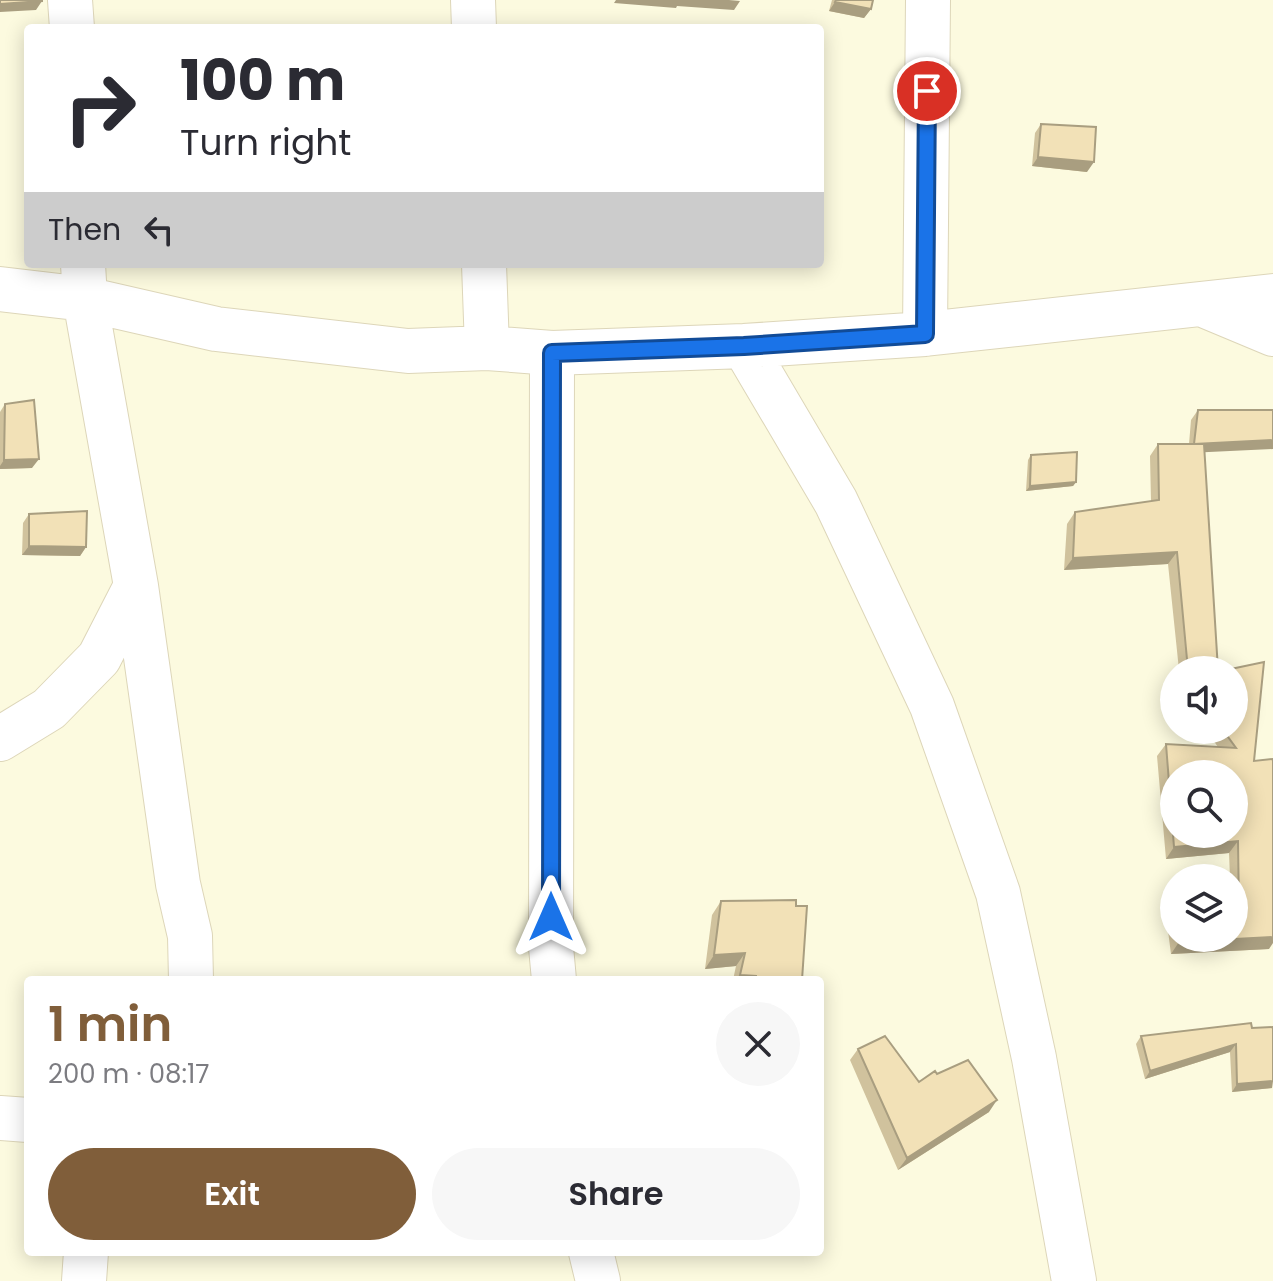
<!DOCTYPE html>
<meta charset="utf-8">
<style>
:root{--surface:#fff;--page:#f7f7f7;--text:#2b2b33;--muted:#7c7c81;--accent:#805e3a}
body{margin:0;font-family:Poppins,sans-serif;background:var(--page);color:var(--text);height:100vh;display:flex;flex-direction:column;font-size:30px;white-space:nowrap}
*{box-sizing:border-box;margin:0}
p{font-size:26px;color:var(--muted)}
.icon{flex:none;width:44px;height:44px;fill:none;stroke:currentColor;stroke-width:2;stroke-linecap:round;stroke-linejoin:round}
.map{position:relative;flex:1;overflow:hidden}
.drawer{position:absolute;left:24px;top:976px;width:800px;height:280px;display:flex;flex-direction:column;background:var(--surface);border-radius:8px;box-shadow:0 4px 20px #0003}
.drawer>*{flex:none}
.hud{position:absolute;left:24px;top:24px;width:800px;height:244px;border-radius:8px;box-shadow:0 4px 20px #0003;background:#fff;color:var(--text);overflow:hidden}
.fabs{position:absolute;left:1160px;top:656px;display:grid;gap:16px}
.fabs a{display:grid;place-items:center;width:88px;height:88px;border-radius:50%;background:var(--surface);box-shadow:0 4px 20px #0003;font-size:40px}
.pin{position:absolute;display:grid;place-items:center;width:68px;height:68px;color:#fff;margin:-34px;border:4px solid #fff;border-radius:50%;box-shadow:0 2px 8px #0007}
.me{position:absolute;width:88px;margin:-44px;rotate:0deg;stroke-linejoin:round;filter:drop-shadow(0 0 6px #0008)}
.turn{display:flex;align-items:center;gap:28px;height:168px;padding:0 24px;font-size:36px}
.turn .icon{width:104px;height:104px;stroke-width:2.5}
.turn b{display:block;font-size:56px;line-height:68px}
.then{display:flex;align-items:center;height:76px;padding:0 24px;background:#0003;gap:16px;font-size:30px}
.round{display:grid;place-items:center;flex:none;width:84px;height:84px;border-radius:42px;background:var(--page)}
.summary{display:flex;align-items:center;justify-content:space-between;height:136px;padding:0 24px}
h1{font-size:48px;font-weight:600;line-height:60px;color:var(--accent)}
.button{display:flex;gap:16px;margin-top:auto;padding:16px 24px}
.button a{flex:1;height:92px;border-radius:48px;background:var(--accent);color:#fff;font-size:32px;font-weight:600;line-height:92px;text-align:center}
.button a+a{background:var(--page);color:var(--text)}
.map>svg:first-child{display:block}
.lines{fill:none;stroke-linecap:round;stroke-linejoin:round}
.minor-casing{stroke:#ddd6b9;stroke-width:46}
.minor{stroke:#fff;stroke-width:44}
.wall{fill:#d0c29d}
.shaded-wall{fill:#a99e80}
.building{fill:#f2e1b7;stroke:#a99e80;stroke-width:2;fill-rule:evenodd}
.route-casing{stroke:#114b97;stroke-width:20}
.route{stroke:#1a73e8;stroke-width:14}
</style>
<div class="map">
<svg width="1273" height="1281" viewBox="0 0 1273 1281">
<rect width="100%" height="100%" fill="#fcfadf"/>
<g class="lines">
<defs>
<path id="minor" d="M 70,0 L 72,28
M 473,0 L 474,28
M 83,264 L 85,299 L 136,586 L 178,884 L 190,936 L 191,980
M 484,264 L 487,348
M 0,289 L 85,299 L 216,329 L 408,351 L 487,348 L 552,353 L 744,346 L 925,334 L 1273,296
M 1206,306 L 1273,334
M 925,334 L 928,0
M 744,346 L 836,502 L 932,706 L 998,893 L 1034,1058 L 1074,1281
M 552,353 L 551,947 L 554,980
M 0,739 L 49,709 L 99,658 L 136,586
M 0,1118 L 28,1120
M 591,1252 L 598,1281
M 84,1281 L 86,1252"/>
</defs>
<!-- minor casing -->
<use href="#minor" class="minor-casing"/>
<!-- minor -->
<use href="#minor" class="minor"/>
</g>
<!-- wall -->
<path class="wall" d="M 832,0 L 873,0 L 871,9 L 864,18 L 829,11 Z
M 1041,124 L 1087,172 L 1032,166 L 1035,133 Z
M 5,404 L 32,468 L 0,469 L 0,412 Z
M 1198,410 L 1204,452 L 1218,670 L 1179,670 L 1168,564 L 1064,570 L 1067,524 L 1075,512 L 1151,501 L 1150,456 L 1158,444 L 1189,444 L 1191,420 Z
M 1031,455 L 1076,482 L 1073,486 L 1026,491 L 1028,460 Z
M 29,514 L 86,547 L 80,556 L 22,555 L 23,523 Z
M 1206,730 L 1234,730 L 1254,761 L 1269,949 L 1171,954 L 1168,931 L 1174,923 L 1174,938 L 1234,938 L 1234,878 L 1230,878 L 1229,853 L 1166,859 L 1157,756 L 1166,744 L 1218,747 Z
M 721,901 L 802,980 L 733,980 L 736,966 L 705,969 L 712,915 Z
M 1273,1027 L 1272,1088 L 1232,1092 L 1230,1052 L 1145,1079 L 1136,1044 L 1141,1036 Z
M 858,1049 L 919,1082 L 937,1074 L 989,1112 L 898,1170 L 850,1060 Z"/>
<!-- shaded-wall -->
<path class="shaded-wall" d="M 616,0 L 729,0 L 740,1 L 734,10 L 677,6 L 676,8 L 614,3 Z
M 42,1 L 36,10 L 0,12 L 0,4 Z
M 835,2 L 871,9 L 864,18 L 829,11 Z
M 1038,157 L 1094,162 L 1087,172 L 1032,166 Z
M 1273,440 L 1273,449 L 1188,453 L 1194,444 Z
M 39,459 L 32,468 L 0,469 L 0,466 L 4,460 Z
M 1076,482 L 1073,486 L 1026,491 L 1030,486 Z
M 29,546 L 86,547 L 80,556 L 22,555 Z
M 1177,552 L 1168,564 L 1064,570 L 1073,558 Z
M 1238,841 L 1229,853 L 1166,859 L 1174,847 Z
M 1273,937 L 1273,943 L 1269,949 L 1171,954 L 1179,942 Z
M 745,953 L 736,966 L 705,969 L 714,955 Z
M 740,975 L 756,976 L 753,980 L 737,980 Z
M 1236,1044 L 1230,1052 L 1145,1079 L 1150,1071 Z
M 1273,1081 L 1272,1088 L 1232,1092 L 1237,1084 Z
M 997,1100 L 989,1112 L 898,1170 L 907,1158 Z"/>
<!-- building -->
<path class="building" d="M 0,0 L 42,0 L 42,1 L 0,4 Z
M 836,0 L 873,0 L 871,9 L 835,2 Z
M 1041,124 L 1096,127 L 1094,162 L 1038,157 Z
M 34,400 L 39,459 L 4,460 L 5,404 Z
M 1198,410 L 1273,410 L 1273,440 L 1194,444 Z
M 1158,444 L 1204,444 L 1218,670 L 1188,670 L 1177,552 L 1073,558 L 1075,512 L 1159,500 Z
M 1077,452 L 1076,482 L 1030,486 L 1031,455 Z
M 87,511 L 86,547 L 29,546 L 29,514 Z
M 1264,662 L 1254,761 L 1273,759 L 1273,937 L 1179,942 L 1179,938 L 1234,938 L 1234,911 L 1239,910 L 1238,841 L 1174,847 L 1166,744 L 1236,748 L 1223,730 L 1234,730 L 1234,670 L 1226,670 ZM 1174,774 L 1234,774 L 1234,834 L 1174,834 Z
M 796,900 L 796,906 L 807,906 L 802,980 L 756,980 L 756,976 L 740,975 L 745,953 L 714,955 L 721,901 Z
M 1251,1023 L 1252,1028 L 1273,1027 L 1273,1081 L 1237,1084 L 1236,1044 L 1150,1071 L 1141,1036 Z
M 885,1036 L 919,1082 L 935,1071 L 937,1074 L 968,1060 L 997,1100 L 907,1158 L 858,1049 Z"/>
<g class="lines">
<defs>
<path id="route" d="M 551,917 L 552,353 L 744,346 L 925,334 L 927,91"/>
</defs>
<!-- route casing -->
<use href="#route" class="route-casing"/>
<!-- route -->
<use href="#route" class="route"/>
</g>
</svg>
<div class="fabs">
<a><svg class="icon" aria-label="sound" viewBox="0 0 24 24"><path d="M4 9h4l5-4v14l-5-4H4zM17 9q2 3 0 6"/></svg></a>
<a><svg class="icon" aria-label="search" viewBox="0 0 24 24"><circle cx="10" cy="10" r="6"/><path d="M15 15l6 6"/></svg></a>
<a><svg class="icon" aria-label="layers" viewBox="0 0 24 24"><path d="M12 4l9 5-9 5-9-5zM3 14l9 5 9-5"/></svg></a>
</div>
<div class="pin" style="left:927px;top:91px;background:#d93025"><svg class="icon" aria-label="arrive" viewBox="0 0 24 24"><path d="M6 21V4h12l-3 4 3 4H6"/></svg></div>
<svg class="me" style="left:551px;top:917px" viewBox="-20 -20 40 40"><path d="M0-17L14 15 0 8-14 15z" fill="#1a73e8" stroke="#fff" stroke-width="4"/></svg>
<div class="hud">
<div class="turn"><svg class="icon" aria-label="right" viewBox="0 0 24 24"><path d="M7 20v-9h11M14 6l5 5-5 5"/></svg><div><b>100 m</b>Turn right</div></div>
<div class="then">Then<svg class="icon" aria-label="left" viewBox="0 0 24 24"><path d="M17 20v-9H6M10 6l-5 5 5 5"/></svg></div>
</div>
<section class="drawer">
<div class="summary"><div><h1>1 min</h1><p>200 m · 08:17</p></div><a class="round"><svg class="icon" aria-label="close" viewBox="0 0 24 24"><path d="M6 6l12 12M18 6L6 18"/></svg></a></div>
<div class="button"><a>Exit</a><a>Share</a></div>
</section>
</div>
